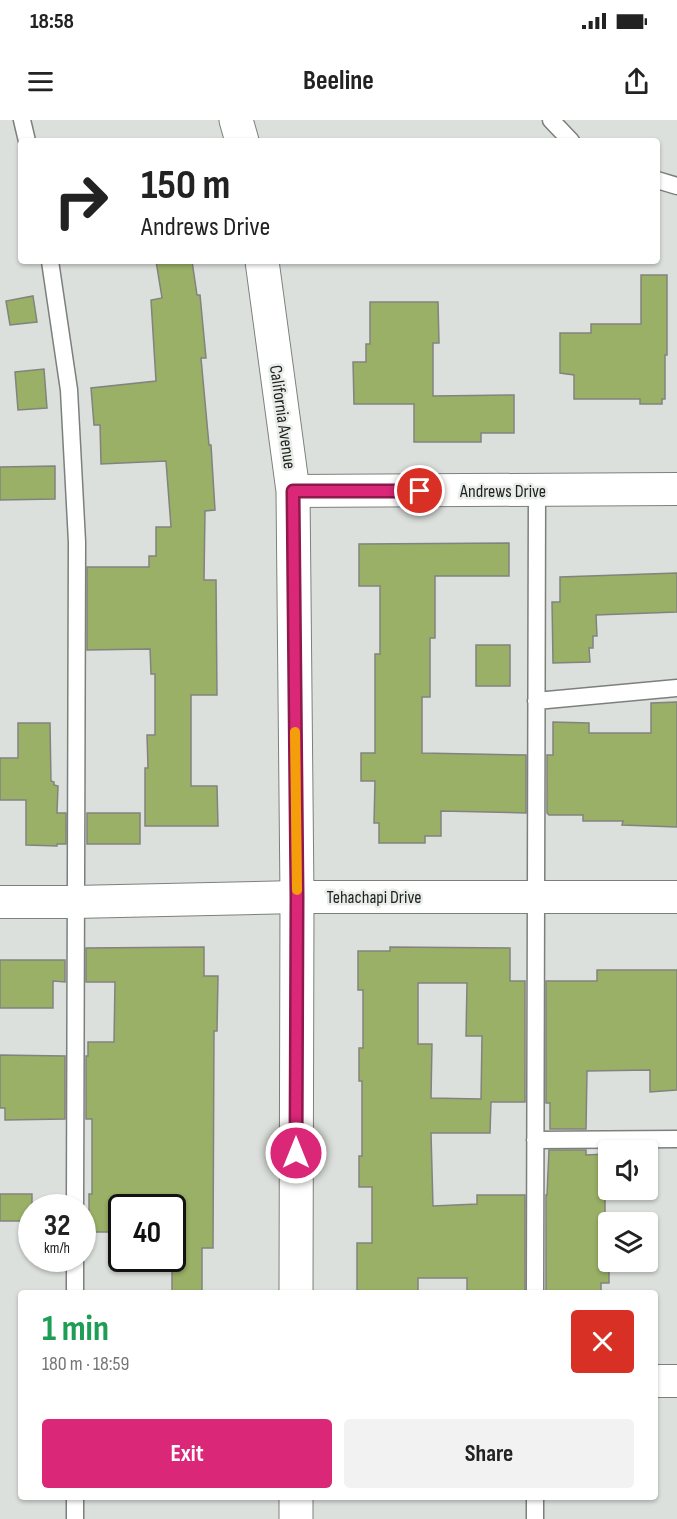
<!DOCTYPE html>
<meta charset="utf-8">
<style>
:root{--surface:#fff;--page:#f2f2f2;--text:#222;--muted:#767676;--accent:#db2777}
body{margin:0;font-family:"Sofia Sans Condensed",sans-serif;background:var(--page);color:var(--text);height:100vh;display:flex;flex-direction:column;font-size:22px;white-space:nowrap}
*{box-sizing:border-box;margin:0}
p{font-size:20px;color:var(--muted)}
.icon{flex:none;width:33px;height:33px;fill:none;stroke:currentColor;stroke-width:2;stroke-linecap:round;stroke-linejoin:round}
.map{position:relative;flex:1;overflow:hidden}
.side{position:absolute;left:18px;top:1170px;width:640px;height:210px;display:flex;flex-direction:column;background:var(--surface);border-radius:6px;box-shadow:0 2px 4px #0004}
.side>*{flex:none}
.banner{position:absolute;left:18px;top:18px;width:642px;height:126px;border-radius:6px;box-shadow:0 2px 4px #0004;background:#fff;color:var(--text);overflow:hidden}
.tools{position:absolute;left:598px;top:1020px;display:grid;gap:12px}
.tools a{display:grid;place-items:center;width:60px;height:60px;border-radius:6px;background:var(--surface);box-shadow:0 2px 4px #0004;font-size:30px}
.speed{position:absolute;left:18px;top:1074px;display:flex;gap:12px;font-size:30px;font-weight:700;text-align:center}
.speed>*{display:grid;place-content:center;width:78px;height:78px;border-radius:50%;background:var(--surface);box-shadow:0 2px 4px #0004;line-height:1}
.speed small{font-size:15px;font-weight:400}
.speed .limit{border:3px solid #111;border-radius:9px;background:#fff;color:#111}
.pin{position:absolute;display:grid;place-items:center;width:51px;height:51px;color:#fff;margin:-26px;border:3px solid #fff;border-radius:50%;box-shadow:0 2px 6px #0007}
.me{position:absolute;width:66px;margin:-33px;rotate:0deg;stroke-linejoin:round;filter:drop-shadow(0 0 4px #0008)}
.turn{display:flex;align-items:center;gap:21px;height:126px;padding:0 24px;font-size:27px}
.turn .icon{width:78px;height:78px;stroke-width:2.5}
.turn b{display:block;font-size:42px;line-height:51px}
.round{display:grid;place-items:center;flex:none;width:63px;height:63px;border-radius:6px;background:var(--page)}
.head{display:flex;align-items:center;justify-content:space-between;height:102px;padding:0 24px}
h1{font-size:36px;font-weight:700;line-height:45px;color:#1e9e55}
.primary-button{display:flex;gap:12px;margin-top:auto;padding:12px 24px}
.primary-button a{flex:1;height:69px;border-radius:6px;background:var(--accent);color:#fff;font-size:24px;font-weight:700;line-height:69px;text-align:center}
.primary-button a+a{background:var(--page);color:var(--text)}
.status{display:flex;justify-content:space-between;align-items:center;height:42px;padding:0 30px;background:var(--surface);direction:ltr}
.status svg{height:16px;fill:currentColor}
header{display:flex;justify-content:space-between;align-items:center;height:78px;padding:0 24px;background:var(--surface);font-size:27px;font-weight:700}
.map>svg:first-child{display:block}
.building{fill:#99b066;stroke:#82837f;stroke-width:1.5;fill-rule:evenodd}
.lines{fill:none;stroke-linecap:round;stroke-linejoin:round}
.service-casing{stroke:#7c807c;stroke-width:19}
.minor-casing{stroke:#7c807c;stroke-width:34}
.tertiary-casing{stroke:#7c807c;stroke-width:35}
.service{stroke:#fff;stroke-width:16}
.minor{stroke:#fff;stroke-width:32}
.tertiary{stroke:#fff;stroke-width:33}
.route-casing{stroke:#8e194d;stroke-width:15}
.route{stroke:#db2777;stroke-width:10}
.slow{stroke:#f59e0b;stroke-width:10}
.labels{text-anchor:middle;stroke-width:5;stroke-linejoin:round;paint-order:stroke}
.street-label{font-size:18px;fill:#1f201f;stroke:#e9ede9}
</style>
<div class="status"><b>18:58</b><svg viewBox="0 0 49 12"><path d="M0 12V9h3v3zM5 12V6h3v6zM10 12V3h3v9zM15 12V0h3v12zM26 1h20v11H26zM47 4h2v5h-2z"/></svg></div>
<header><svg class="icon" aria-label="menu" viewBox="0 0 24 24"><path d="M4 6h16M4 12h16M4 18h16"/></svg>Beeline<svg class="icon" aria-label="share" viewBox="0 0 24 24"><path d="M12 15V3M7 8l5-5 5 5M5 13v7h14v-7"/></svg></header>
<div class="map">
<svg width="677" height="1399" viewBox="0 0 677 1399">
<rect width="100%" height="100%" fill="#dce0dc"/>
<!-- building -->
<path class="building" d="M 156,141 L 192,141 L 197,175 L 200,175 L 206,238 L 201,238 L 209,325 L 211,325 L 215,390 L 205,391 L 204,460 L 216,460 L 217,575 L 191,575 L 191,666 L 217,666 L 218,706 L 145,706 L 145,648 L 148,648 L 147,615 L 155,615 L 155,554 L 151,554 L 150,529 L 87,530 L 87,447 L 149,447 L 149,436 L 156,436 L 156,407 L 171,407 L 166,341 L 101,344 L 100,305 L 94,305 L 91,268 L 156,261 L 151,180 L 162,178 Z
M 641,155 L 667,155 L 667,235 L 665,235 L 665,279 L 662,279 L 662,284 L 640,284 L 640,279 L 574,279 L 574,255 L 560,253 L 560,213 L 591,213 L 591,204 L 641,204 Z
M 33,176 L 37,202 L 10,205 L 6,181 Z
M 370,182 L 438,182 L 439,223 L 433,223 L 433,276 L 514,275 L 514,313 L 481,313 L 481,322 L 414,322 L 414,284 L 354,284 L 353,242 L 366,242 L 366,224 L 370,224 Z
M 44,249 L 47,288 L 18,290 L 15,252 Z
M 55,346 L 55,379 L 0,380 L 0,347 Z
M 509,423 L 509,456 L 435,456 L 435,518 L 430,518 L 430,577 L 422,577 L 422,633 L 526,635 L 526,693 L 441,691 L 441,716 L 425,716 L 425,723 L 379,723 L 379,703 L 374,703 L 375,661 L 361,661 L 361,633 L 375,633 L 375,534 L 380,534 L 380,466 L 359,466 L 359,424 Z
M 677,453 L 677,492 L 596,495 L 597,516 L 593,516 L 593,528 L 589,528 L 590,542 L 553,543 L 552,482 L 560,482 L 560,457 Z
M 476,525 L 510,525 L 510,566 L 476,566 Z
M 677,582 L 677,707 L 622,705 L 623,701 L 583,701 L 583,695 L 549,695 L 547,693 L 547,635 L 553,635 L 553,602 L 589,603 L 589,613 L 651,613 L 651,583 Z
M 18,603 L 50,603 L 51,661 L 54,662 L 54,665 L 58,666 L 57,693 L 66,693 L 66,724 L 57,724 L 57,726 L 26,725 L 26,680 L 0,680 L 0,638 L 18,638 Z
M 87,693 L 140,693 L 140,724 L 87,724 Z
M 204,827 L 204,856 L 218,856 L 217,911 L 214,911 L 213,1128 L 202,1128 L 202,1173 L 172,1173 L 172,1088 L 122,1088 L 122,1112 L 89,1112 L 89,1074 L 92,1074 L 92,999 L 86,999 L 86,936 L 88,936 L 88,922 L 114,922 L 115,862 L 86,862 L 86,828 Z
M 390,827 L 510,828 L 510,861 L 525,861 L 525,982 L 491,982 L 490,1013 L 431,1013 L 433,1086 L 477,1084 L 477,1075 L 525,1075 L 525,1173 L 467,1173 L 467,1158 L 418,1158 L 418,1173 L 357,1173 L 357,1123 L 372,1123 L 372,1067 L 359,1067 L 359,1036 L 362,1036 L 362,961 L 359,961 L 359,928 L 363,928 L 363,870 L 358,870 L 358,831 L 390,831 ZM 418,863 L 467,863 L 466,916 L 482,916 L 481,979 L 431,978 L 432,924 L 418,924 Z
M 0,840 L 65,840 L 65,862 L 53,861 L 53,888 L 0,888 Z
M 597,850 L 677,850 L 677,970 L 650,972 L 650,950 L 587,951 L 586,1009 L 550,1009 L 550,983 L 546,983 L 546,861 L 597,861 Z
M 0,935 L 65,936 L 65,999 L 5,1000 L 5,988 L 0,988 Z
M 549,1030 L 586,1030 L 586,1035 L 605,1034 L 605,1122 L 609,1122 L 609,1163 L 601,1163 L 601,1173 L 546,1173 L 546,1075 L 547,1075 Z
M 0,1074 L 32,1074 L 32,1101 L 0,1101 Z"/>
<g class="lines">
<defs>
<path id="service" d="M 22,0 L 27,21
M 551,0 L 571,21
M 657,60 L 677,66
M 50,141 L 69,270 L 77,422 L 75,1088
M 536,581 L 677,568
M 535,1020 L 677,1019
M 75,1138 L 75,1173
M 535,1173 L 537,371
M 75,1377 L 75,1399
M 535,1399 L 535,1377"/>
<path id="minor" d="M 293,371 L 677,369
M 0,782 L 74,782 L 297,777 L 677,777
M 656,1261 L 677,1261"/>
<path id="tertiary" d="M 236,0 L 242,21
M 262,141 L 293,371 L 297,777 L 296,1173
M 296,1399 L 296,1377"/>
</defs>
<!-- service casing -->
<use href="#service" class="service-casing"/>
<!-- minor casing -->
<use href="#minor" class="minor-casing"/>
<!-- tertiary casing -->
<use href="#tertiary" class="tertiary-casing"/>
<!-- service -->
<use href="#service" class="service"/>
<!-- minor -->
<use href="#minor" class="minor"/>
<!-- tertiary -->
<use href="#tertiary" class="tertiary"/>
</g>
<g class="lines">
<defs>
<path id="route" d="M 296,1033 L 297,777 L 293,371 L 420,371"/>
</defs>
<!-- route casing -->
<use href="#route" class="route-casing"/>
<!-- route -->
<use href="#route" class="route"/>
<!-- slow -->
<path class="slow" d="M 295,612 L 297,770"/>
</g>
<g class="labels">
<!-- street labels -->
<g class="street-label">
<text transform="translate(283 297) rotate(82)" y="6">California Avenue</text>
<text x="503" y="377">Andrews Drive</text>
<text x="374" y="783">Tehachapi Drive</text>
</g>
</g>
</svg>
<div class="tools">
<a><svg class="icon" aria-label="sound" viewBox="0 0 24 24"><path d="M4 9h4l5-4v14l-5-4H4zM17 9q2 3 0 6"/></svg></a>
<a><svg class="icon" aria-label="layers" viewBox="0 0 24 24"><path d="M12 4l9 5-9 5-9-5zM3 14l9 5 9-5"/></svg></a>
</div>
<div class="speed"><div>32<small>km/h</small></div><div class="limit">40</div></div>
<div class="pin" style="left:420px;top:371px;background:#d93025"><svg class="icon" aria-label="arrive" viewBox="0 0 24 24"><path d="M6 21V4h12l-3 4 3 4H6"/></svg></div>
<svg class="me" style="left:296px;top:1033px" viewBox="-20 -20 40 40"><circle r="17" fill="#db2777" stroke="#fff" stroke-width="3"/><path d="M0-11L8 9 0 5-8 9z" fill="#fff"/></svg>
<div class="banner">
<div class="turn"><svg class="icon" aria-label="right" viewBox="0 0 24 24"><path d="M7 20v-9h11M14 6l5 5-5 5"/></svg><div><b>150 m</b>Andrews Drive</div></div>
</div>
<section class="side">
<div class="head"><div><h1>1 min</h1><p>180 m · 18:59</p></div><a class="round" style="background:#d93025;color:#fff"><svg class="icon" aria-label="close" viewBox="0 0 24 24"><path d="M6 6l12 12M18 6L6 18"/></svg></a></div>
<div class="primary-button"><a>Exit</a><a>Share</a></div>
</section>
</div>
